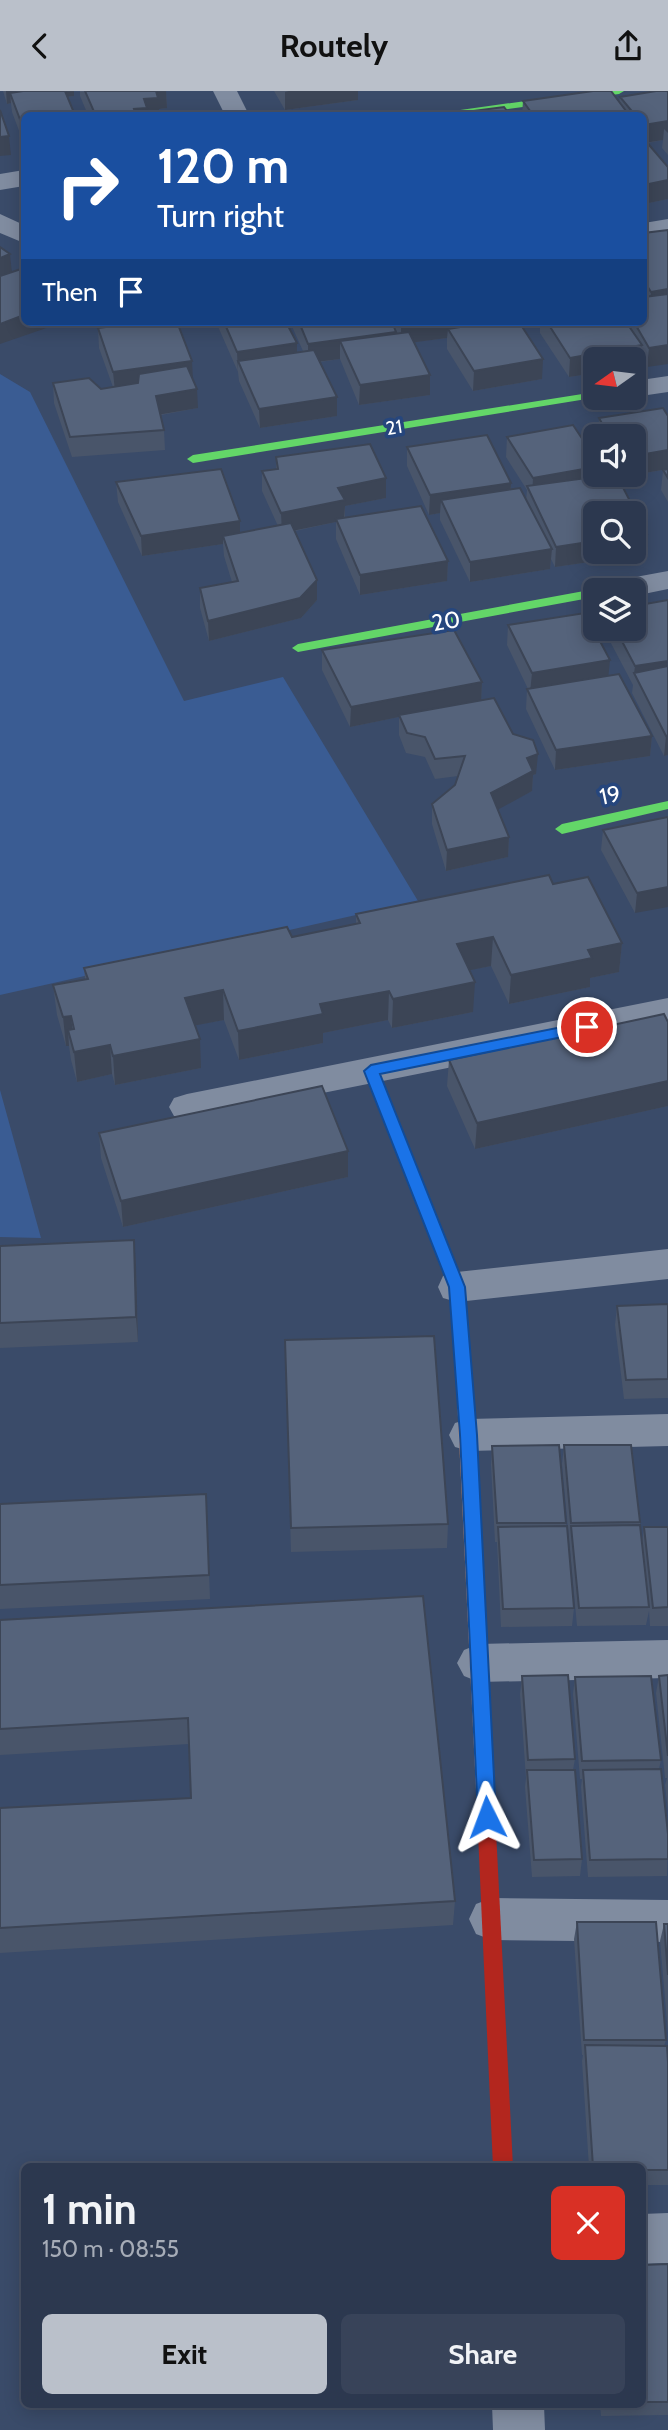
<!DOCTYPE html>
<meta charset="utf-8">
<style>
:root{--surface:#2c384f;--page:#384359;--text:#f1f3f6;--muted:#a6acb7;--line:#485266;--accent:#bac0ca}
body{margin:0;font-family:Cabin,sans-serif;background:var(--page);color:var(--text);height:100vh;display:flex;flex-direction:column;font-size:26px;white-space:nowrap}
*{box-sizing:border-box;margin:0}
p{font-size:23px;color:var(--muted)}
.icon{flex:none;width:38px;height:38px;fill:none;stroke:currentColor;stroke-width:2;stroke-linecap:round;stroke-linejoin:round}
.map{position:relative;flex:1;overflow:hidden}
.drawer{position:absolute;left:21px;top:2072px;width:625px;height:245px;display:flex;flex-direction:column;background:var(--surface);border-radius:10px;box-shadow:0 4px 18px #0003,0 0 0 2px var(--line)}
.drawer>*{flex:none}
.banner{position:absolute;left:21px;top:21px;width:626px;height:214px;border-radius:10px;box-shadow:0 4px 18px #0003,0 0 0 2px var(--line);background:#1a4fa0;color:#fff;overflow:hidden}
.needle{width:46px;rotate:256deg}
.tools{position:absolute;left:583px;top:256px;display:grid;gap:14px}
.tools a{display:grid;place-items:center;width:63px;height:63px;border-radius:10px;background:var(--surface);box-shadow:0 4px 18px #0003,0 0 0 2px var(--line);font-size:35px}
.pin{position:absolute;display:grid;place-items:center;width:60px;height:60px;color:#fff;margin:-30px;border:4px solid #fff;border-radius:50%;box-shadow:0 2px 7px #0007}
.me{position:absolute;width:77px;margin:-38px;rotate:357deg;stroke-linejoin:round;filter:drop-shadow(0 0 5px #0008)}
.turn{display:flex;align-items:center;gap:24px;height:147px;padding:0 21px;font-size:32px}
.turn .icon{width:91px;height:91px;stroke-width:2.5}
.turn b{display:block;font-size:49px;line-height:60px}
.then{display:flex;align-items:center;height:66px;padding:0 21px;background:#0003;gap:14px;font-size:26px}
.round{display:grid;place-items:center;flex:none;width:74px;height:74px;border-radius:10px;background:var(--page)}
.head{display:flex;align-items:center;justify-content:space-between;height:119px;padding:0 21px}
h1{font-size:42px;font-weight:800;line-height:52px}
.cta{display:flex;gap:14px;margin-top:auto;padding:14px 21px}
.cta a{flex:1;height:80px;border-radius:10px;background:var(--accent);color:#111;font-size:28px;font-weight:800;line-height:80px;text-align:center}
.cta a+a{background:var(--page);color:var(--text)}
header{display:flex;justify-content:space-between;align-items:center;height:91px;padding:0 21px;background:var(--accent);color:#111;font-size:32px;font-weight:800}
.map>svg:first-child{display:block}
.green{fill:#3a5c93}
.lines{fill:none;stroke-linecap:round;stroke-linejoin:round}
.street{fill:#808ca0;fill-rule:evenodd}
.fast{fill:#63d668;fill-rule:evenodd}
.slow{fill:#ff974d;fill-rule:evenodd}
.jam{fill:#b3261e;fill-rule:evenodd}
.wall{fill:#49556a}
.shaded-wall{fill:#3c4556}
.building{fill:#55637b;stroke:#3c4556;stroke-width:2}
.route{fill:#1a73e8;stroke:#114b97;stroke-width:2}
.labels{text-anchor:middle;stroke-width:7;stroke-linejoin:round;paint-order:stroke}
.far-street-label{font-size:19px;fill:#fff;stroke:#26467d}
.street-label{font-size:23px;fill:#fff;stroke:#26467d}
</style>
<header><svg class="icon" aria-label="back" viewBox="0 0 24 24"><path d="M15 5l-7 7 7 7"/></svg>Routely<svg class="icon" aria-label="share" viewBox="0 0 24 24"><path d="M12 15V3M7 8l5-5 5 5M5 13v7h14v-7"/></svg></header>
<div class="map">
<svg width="668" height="2339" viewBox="0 0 668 2339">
<rect width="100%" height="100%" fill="#3a4b69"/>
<!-- green -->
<path class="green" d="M 0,283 L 30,301 L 184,610 L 283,586 L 418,810 L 0,904 Z
M 0,999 L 41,1147 L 0,1146 Z"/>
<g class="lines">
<!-- street -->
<path class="street" d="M 213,0 L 237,0 L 249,24 L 225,24 Z
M 24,79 L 24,95 L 0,99 L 0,83 Z
M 0,123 L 24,134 L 24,152 L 0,142 Z
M 668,128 L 668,144 L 644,148 L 644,132 Z
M 668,285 L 668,301 L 634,306 L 633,306 L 634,290 Z
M 668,480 L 668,498 L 634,505 L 634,499 L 599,499 L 603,492 Z
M 668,907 L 668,933 L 187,1029 L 174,1025 L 169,1016 L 174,1007 L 187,1003 Z
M 668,1158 L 668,1188 L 457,1211 L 443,1207 L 438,1196 L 443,1185 L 457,1181 Z
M 668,1323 L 668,1355 L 469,1360 L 455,1356 L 449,1344 L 455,1332 L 469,1328 Z
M 668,1549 L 668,1587 L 479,1591 L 464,1585 L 457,1572 L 464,1559 L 479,1553 Z
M 492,1807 L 668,1809 L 668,1851 L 492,1849 L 476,1843 L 469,1828 L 476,1813 Z
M 668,2122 L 668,2172 L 642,2173 L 642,2123 Z
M 492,2314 L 544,2314 L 545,2339 L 493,2339 Z"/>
<!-- fast -->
<path class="fast" d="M 597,0 L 624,0 L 619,3 L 464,24 L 441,24 L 446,21 Z
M 595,301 L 595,306 L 599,306 L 193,372 L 187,368 L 193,364 Z
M 595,498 L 597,499 L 595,499 L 595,506 L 298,561 L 292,557 L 298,553 Z
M 668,710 L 668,718 L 562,743 L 555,738 L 562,733 Z
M 371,975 L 378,980 L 465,1196 L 472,1285 L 470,1290 L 458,1290 L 456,1285 L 449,1196 L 364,980 Z"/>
<!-- slow -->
<path class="slow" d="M 464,1279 L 470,1280 L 472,1285 L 495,1720 L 493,1726 L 486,1728 L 479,1726 L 477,1720 L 456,1285 L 458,1280 Z"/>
<!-- jam -->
<path class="jam" d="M 486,1712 L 493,1714 L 495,1720 L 513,2076 L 493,2076 L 477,1720 L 479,1714 Z"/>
</g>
<!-- wall -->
<path class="wall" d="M 3,0 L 74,0 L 74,5 L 67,6 L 24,24 L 24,53 L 12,21 L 11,12 L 7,13 Z
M 80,0 L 166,0 L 167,17 L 159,18 L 159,24 L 88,24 L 80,5 Z
M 274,0 L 358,0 L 358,9 L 285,19 Z
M 668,0 L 668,64 L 662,57 L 663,49 L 648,52 L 668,76 L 668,108 L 644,113 L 644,24 L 522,24 L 523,10 L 619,11 L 620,6 Z
M 668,139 L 647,276 L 641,265 L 640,274 L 595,268 L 595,282 L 569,286 L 540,242 L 540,235 L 534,236 L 531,231 L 644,231 L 644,142 Z
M 216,231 L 286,231 L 297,252 L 297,261 L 303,260 L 290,231 L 479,231 L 479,233 L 542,288 L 473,300 L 447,258 L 447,247 L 414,251 L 430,284 L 430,304 L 359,314 L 340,268 L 320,271 L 337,325 L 260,337 L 239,290 L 238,281 Z
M 98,237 L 193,289 L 198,317 L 161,324 L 164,339 L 165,359 L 72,366 L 54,312 L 53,292 L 101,298 L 113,296 L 99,257 Z
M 668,325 L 668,411 L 661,399 L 663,379 L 621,386 L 619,383 L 634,383 L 634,345 L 598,345 L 599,327 Z
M 507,346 L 595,383 L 599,383 L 599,385 L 647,443 L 645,463 L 555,476 L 551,468 L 550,478 L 470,491 L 440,429 L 440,422 L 429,424 L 407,375 L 407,356 L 511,392 L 511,399 L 526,410 L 527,399 L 506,366 Z
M 276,366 L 386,387 L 386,407 L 345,415 L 345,426 L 448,470 L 447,490 L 360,504 L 336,448 L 336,431 L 295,440 L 317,509 L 301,527 L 209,550 L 200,517 L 200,497 L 232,491 L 224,465 L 223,453 L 142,465 L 118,411 L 116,391 L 240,430 L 240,442 L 278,435 L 262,400 L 262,380 L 276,378 Z
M 668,509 L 668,664 L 664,665 L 632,602 L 633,594 L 604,539 L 604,537 L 634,537 Z
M 508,534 L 609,585 L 652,645 L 650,665 L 555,679 L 526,618 L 527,598 L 528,598 L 507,554 Z
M 322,559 L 482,591 L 481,609 L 513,643 L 536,683 L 533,684 L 532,700 L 497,718 L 509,746 L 508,766 L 446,780 L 432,733 L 432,713 L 455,694 L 458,685 L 435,688 L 425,666 L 406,662 L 399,644 L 399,626 L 350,636 L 322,579 Z
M 668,726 L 635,822 L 601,759 L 603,739 Z
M 553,793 L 622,852 L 619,881 L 590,887 L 590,896 L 509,913 L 491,875 L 469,879 L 473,921 L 392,937 L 388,929 L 323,942 L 323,952 L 239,969 L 224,929 L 195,934 L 201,977 L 115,994 L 112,983 L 77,991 L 71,969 L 69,955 L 66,955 L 57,924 L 53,894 L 85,888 L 84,877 L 292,846 L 356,833 L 356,823 Z
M 668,931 L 668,1015 L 475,1058 L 447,995 L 449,969 Z
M 99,1042 L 348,1086 L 123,1136 L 101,1067 Z
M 134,1149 L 136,1175 L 138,1251 L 0,1257 L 0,1155 Z
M 668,1213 L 668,1307 L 624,1308 L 615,1234 L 617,1215 Z
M 285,1249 L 448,1433 L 447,1457 L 291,1461 Z
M 564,1354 L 640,1431 L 642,1451 L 644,1436 L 668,1436 L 668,1535 L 650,1535 L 649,1520 L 646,1534 L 577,1535 L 562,1373 Z
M 492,1355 L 566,1432 L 574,1517 L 572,1535 L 501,1536 L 497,1451 L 495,1451 L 491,1374 Z
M 0,1413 L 207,1427 L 210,1508 L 0,1518 Z
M 423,1505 L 455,1810 L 453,1834 L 0,1862 L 0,1717 L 191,1707 L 189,1653 L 0,1664 L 0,1529 Z
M 668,1584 L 668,1720 L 665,1694 L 667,1687 L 665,1687 L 656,1602 L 659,1585 Z
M 522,1585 L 575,1668 L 573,1679 L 582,1768 L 580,1785 L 532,1786 L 525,1696 L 526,1687 L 520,1603 Z
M 575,1586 L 661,1669 L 659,1678 L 668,1743 L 667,1785 L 588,1786 L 581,1696 L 582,1688 L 580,1688 L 573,1603 Z
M 577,1831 L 666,1949 L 664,1955 L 668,1971 L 668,2094 L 642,2094 L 642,2076 L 589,2076 L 582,1970 L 583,1964 L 582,1964 L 574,1848 Z
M 664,1833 L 668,1833 L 668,1942 L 660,1850 Z
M 668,2173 L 668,2324 L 601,2325 L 600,2314 L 642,2314 L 642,2174 Z"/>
<!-- shaded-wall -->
<path class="shaded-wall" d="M 6,0 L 74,0 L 74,5 L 14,12 L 10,2 L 11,12 L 7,13 Z
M 155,0 L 166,0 L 167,17 L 159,18 L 159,24 L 110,24 L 134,18 L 144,8 Z
M 289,0 L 358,0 L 358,9 L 285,19 L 285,1 Z
M 668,30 L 668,42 L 664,38 L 663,49 L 644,52 L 644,34 Z
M 9,45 L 11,64 L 0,65 L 0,46 Z
M 668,89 L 668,108 L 644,113 L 644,94 Z
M 10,163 L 12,182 L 0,187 L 0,167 Z
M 668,198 L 668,218 L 649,220 L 651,201 Z
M 24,224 L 24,231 L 64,231 L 0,253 L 0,233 Z
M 417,231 L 479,231 L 479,243 L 448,238 L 447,247 L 401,253 L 401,233 Z
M 534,231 L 541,231 L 540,235 L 534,236 Z
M 396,241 L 396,260 L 340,250 L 340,268 L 308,272 L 308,253 Z
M 297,252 L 297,272 L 238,270 L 238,281 L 237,261 Z
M 642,254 L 640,274 L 634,275 L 634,268 L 595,268 L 595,282 L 569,286 L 570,267 Z
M 668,254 L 668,273 L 647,276 L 649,257 Z
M 543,268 L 542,288 L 473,300 L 474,280 Z
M 192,270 L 193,289 L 115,300 L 113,281 Z
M 430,284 L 430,304 L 359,314 L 360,294 Z
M 197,298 L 198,317 L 157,324 L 156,305 Z
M 337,306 L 337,325 L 260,337 L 259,318 Z
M 668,359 L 668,378 L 621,386 L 621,383 L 634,383 L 634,365 Z
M 595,376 L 595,383 L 599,383 L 598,395 L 532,407 L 533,387 Z
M 386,387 L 386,407 L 345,415 L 344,429 L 336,428 L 336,431 L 282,442 L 281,422 L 338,397 Z
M 511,392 L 510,412 L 441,409 L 440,422 L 429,424 L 430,404 Z
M 240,430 L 240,450 L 223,445 L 223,453 L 142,465 L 141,445 Z
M 647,443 L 645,463 L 555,476 L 556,456 L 595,450 L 595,460 L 634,460 L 634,445 Z
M 552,458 L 550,478 L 470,491 L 470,471 Z
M 448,470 L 447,490 L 360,504 L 360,484 Z
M 317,489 L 317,509 L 301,527 L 209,550 L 208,530 Z
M 610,569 L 608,589 L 530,602 L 532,582 Z
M 668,570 L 668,589 L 634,583 L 635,575 Z
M 482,591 L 481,611 L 399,624 L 399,626 L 350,636 L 351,616 Z
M 668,644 L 668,664 L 664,665 L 666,645 Z
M 652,645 L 650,665 L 555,679 L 556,659 Z
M 538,663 L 536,683 L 533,684 L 532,700 L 490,723 L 491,702 L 527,667 Z
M 509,746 L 508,766 L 446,780 L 447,759 Z
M 668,796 L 668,816 L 635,822 L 637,802 Z
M 493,846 L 491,875 L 456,882 L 457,853 Z
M 622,852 L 619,881 L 590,887 L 590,896 L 509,913 L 511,884 L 588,859 Z
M 475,891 L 473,921 L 392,937 L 393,908 Z
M 223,899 L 224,929 L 187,936 L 185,907 Z
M 389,900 L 388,929 L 323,942 L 323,952 L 239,969 L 238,940 L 320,913 Z
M 71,925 L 74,954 L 68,939 L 69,955 L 66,955 L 63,926 Z
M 200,948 L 201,977 L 115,994 L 113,965 Z
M 110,954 L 112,983 L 77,991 L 74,961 Z
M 668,990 L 668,1015 L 475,1058 L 477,1032 Z
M 348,1060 L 348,1086 L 123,1136 L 121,1110 Z
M 134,1149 L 136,1175 L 138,1251 L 136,1226 Z"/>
<!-- building -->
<path class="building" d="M 23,0 L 65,0 L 75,24 L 24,24 L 24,39 L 10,2 Z
M 85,0 L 156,0 L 158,7 L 144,8 L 147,17 L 134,18 L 135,21 L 105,24 L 104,22 L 95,23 Z
M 593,0 L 611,0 L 629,24 L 533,24 L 523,10 Z
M 656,0 L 668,0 L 668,30 L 644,34 L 644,24 L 635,24 L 620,6 Z
M 504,16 L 510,24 L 442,24 Z
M 0,19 L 9,45 L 0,46 Z
M 644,48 L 668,76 L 668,89 L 644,94 Z
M 668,139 L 668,198 L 651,201 L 644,190 L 644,142 Z
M 0,156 L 10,163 L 0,167 Z
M 24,177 L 24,224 L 0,233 L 0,185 Z
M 668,203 L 668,254 L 649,257 L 634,231 L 644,231 L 644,206 Z
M 145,231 L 177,231 L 192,270 L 113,281 L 98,237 Z
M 224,231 L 286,231 L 297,252 L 237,261 Z
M 299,231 L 392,231 L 396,241 L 308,253 Z
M 400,231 L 417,231 L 401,233 Z
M 491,231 L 519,231 L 543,268 L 474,280 L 448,238 Z
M 547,231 L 626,231 L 642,254 L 570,267 Z
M 409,241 L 430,284 L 360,294 L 340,250 Z
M 314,259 L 337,306 L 259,318 L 238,270 Z
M 187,275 L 197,298 L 156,305 L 164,339 L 70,346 L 53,292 L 89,287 L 101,298 L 138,292 L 139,283 Z
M 663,317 L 668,325 L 668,359 L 634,365 L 634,345 L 609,345 L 599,327 Z
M 573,334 L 595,367 L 595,376 L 533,387 L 507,346 Z
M 487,344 L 511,392 L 430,404 L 407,356 Z
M 370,353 L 386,387 L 338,397 L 345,409 L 281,422 L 262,380 L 278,378 L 276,366 Z
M 221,378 L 240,430 L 141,445 L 116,391 Z
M 668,378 L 668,387 L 663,379 Z
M 616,383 L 647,443 L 634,445 L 634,422 L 595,422 L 595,450 L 556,456 L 527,395 Z
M 520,397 L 552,458 L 470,471 L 441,409 Z
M 421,415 L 448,470 L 360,484 L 336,428 Z
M 291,432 L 317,489 L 300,507 L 208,530 L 200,497 L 238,490 L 223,445 Z
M 668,509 L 668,570 L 635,575 L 615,537 L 634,537 L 634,515 Z
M 585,522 L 610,569 L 532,582 L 508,534 Z
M 454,539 L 482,591 L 351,616 L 322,559 Z
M 668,575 L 668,644 L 666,645 L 634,582 Z
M 619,583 L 652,645 L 556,659 L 527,598 Z
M 494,607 L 513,643 L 533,649 L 538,663 L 527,667 L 533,680 L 491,702 L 509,746 L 447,759 L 432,713 L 455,694 L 465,665 L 435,668 L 425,646 L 407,642 L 399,624 Z
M 668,726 L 668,796 L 637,802 L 603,739 Z
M 549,784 L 553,793 L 588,786 L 622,852 L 588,859 L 592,867 L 511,884 L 493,846 L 457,853 L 475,891 L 393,908 L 389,900 L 320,913 L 323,923 L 238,940 L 223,899 L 185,907 L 200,948 L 113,965 L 110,954 L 74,961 L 68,939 L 74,938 L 71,925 L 63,926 L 53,894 L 88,888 L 84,877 L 287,836 L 292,846 L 360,832 L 356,823 Z
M 664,923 L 668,931 L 668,990 L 477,1032 L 449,969 Z
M 322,995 L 348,1060 L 121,1110 L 99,1042 Z
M 134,1149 L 136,1226 L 0,1232 L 0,1155 Z
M 668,1213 L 668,1288 L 626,1289 L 617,1215 Z
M 434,1245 L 448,1433 L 291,1437 L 285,1249 Z
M 559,1354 L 566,1432 L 497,1432 L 492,1355 Z
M 564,1354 L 631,1354 L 640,1431 L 571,1432 Z
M 206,1403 L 209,1484 L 0,1494 L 0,1413 Z
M 640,1434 L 649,1516 L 579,1517 L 571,1435 Z
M 567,1435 L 574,1517 L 503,1518 L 498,1436 Z
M 644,1436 L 668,1436 L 668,1516 L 653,1517 Z
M 423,1505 L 455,1810 L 0,1837 L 0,1717 L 191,1707 L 188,1627 L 0,1638 L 0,1529 Z
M 568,1584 L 575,1668 L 528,1669 L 522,1585 Z
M 668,1584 L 668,1665 L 659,1585 Z
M 651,1585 L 661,1669 L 582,1670 L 575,1586 Z
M 661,1678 L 668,1743 L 668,1768 L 590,1769 L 583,1679 Z
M 527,1679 L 575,1679 L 582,1768 L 534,1769 Z
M 577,1831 L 656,1831 L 666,1949 L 584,1949 Z
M 664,1833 L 668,1833 L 668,1884 Z
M 585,1954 L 667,1955 L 668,1971 L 668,2079 L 642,2079 L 642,2076 L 593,2076 Z
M 668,2173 L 668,2311 L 642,2311 L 642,2174 Z"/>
<!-- route -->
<path class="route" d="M 587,931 L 595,936 L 592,940 L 380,983 L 465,1196 L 477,1344 L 496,1726 L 494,1731 L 487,1734 L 480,1731 L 478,1726 L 460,1344 L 449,1196 L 364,980 L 371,974 Z"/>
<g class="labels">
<!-- far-street labels -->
<g class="far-street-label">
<text transform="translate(394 336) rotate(-9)" y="7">21</text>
</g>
<!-- street labels -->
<g class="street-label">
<text transform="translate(446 530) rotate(-10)" y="8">20</text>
<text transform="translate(610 704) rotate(-12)" y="8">19</text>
</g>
</g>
</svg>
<div class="tools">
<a><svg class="needle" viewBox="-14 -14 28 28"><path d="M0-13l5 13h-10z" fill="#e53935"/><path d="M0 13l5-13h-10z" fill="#a6acb7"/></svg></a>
<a><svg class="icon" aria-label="sound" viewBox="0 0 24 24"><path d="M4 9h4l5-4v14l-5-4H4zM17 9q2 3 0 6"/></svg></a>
<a><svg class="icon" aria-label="search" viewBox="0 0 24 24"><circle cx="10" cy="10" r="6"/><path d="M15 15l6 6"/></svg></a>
<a><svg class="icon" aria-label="layers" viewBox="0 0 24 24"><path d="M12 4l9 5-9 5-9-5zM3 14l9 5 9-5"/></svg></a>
</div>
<div class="pin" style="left:587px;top:936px;background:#d93025"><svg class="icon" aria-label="arrive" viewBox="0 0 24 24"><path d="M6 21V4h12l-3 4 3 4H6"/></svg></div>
<svg class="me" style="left:487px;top:1726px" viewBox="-20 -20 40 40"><path d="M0-17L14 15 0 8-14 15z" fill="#1a73e8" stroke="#fff" stroke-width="4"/></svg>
<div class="banner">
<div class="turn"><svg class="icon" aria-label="right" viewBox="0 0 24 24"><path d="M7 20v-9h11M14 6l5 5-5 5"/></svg><div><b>120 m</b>Turn right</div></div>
<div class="then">Then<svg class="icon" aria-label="arrive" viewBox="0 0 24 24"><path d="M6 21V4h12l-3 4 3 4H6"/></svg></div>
</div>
<section class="drawer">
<div class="head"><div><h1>1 min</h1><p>150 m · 08:55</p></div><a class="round" style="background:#d93025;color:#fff"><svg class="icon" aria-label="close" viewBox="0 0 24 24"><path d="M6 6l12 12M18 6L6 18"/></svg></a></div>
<div class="cta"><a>Exit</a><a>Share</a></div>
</section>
</div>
